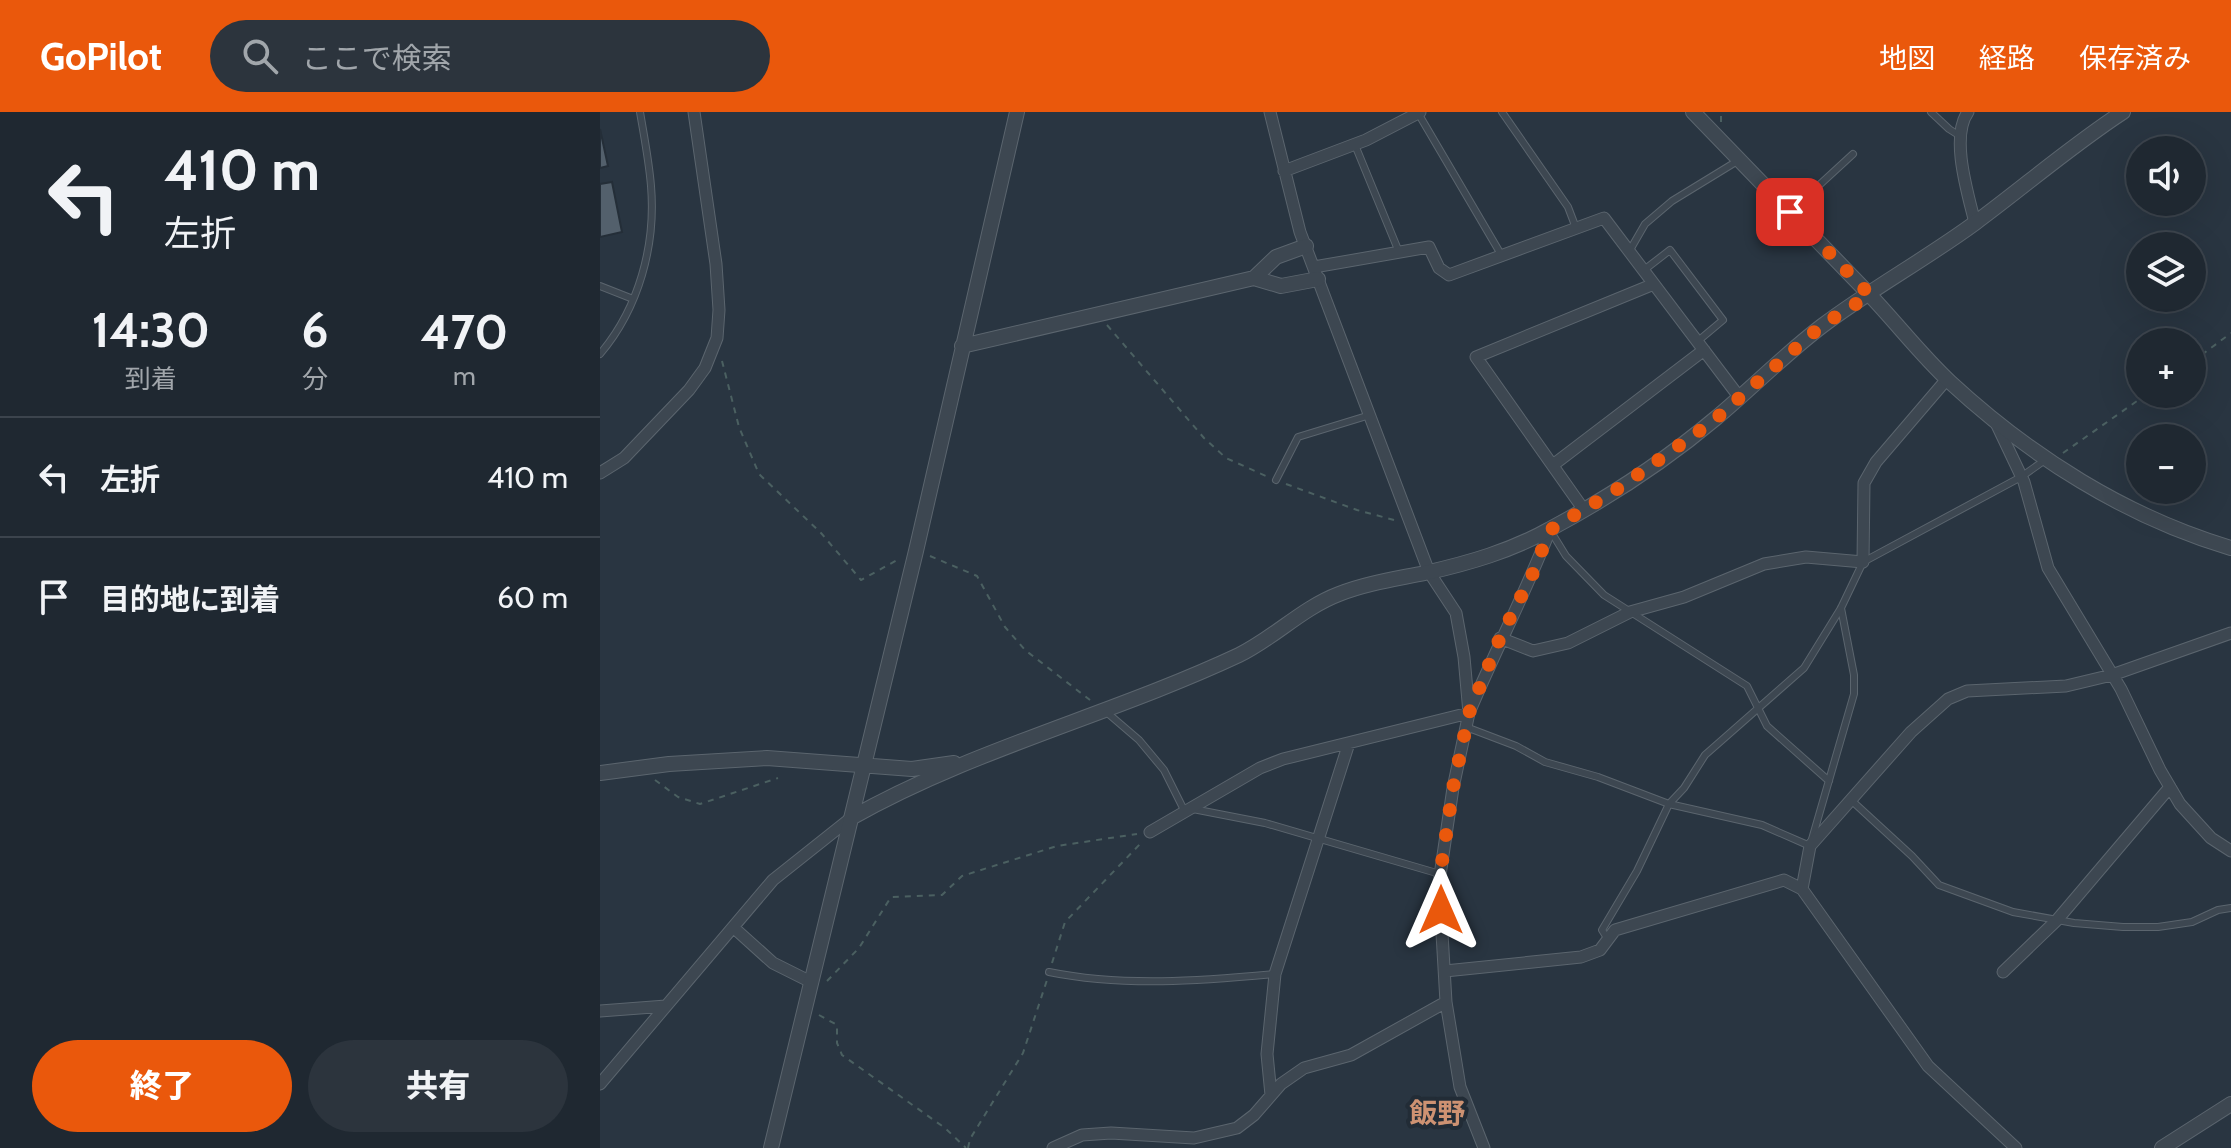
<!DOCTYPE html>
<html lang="ja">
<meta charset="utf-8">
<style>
:root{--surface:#1f2831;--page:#2c343d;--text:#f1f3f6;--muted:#a1a6ab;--line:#3c444d;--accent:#ea580c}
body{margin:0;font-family:Cabin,"Noto Sans JP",sans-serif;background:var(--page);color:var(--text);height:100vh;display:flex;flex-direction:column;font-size:30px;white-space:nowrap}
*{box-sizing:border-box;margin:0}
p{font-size:26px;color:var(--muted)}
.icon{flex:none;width:44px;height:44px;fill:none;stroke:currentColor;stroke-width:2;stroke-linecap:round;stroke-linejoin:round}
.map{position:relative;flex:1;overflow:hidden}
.details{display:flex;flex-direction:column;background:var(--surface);width:600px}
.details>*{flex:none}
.guide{background:#1f2831;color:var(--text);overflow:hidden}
.buttons{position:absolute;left:1526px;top:24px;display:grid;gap:16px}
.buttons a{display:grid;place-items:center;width:80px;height:80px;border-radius:50%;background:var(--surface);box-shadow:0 8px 32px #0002,0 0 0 2px var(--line);font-size:40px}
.pin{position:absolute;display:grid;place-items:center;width:68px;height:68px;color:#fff;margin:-34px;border-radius:16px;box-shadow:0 4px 12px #0006}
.me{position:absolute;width:88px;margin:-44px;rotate:0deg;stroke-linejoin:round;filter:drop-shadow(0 0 6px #0008)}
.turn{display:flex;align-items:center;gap:28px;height:168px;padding:0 32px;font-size:36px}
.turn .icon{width:104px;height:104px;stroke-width:2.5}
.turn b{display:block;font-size:56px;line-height:68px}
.eta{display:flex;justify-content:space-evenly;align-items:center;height:136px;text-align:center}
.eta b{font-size:48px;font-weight:800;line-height:56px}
.action{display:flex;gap:16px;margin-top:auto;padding:16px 32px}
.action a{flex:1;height:92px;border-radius:48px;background:var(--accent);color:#fff;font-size:32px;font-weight:800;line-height:92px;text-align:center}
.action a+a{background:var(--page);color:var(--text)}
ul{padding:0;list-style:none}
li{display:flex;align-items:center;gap:24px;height:120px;padding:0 32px;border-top:2px solid var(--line)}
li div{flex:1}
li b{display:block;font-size:30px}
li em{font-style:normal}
header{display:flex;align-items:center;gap:48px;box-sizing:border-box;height:112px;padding:0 40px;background:var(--accent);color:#fff}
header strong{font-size:38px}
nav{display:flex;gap:44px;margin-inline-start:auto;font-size:28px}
.search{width:560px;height:72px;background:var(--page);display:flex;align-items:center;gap:20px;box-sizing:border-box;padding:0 28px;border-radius:44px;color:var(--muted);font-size:30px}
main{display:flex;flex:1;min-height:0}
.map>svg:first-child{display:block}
.building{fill:#53606c;stroke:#242e38;stroke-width:2}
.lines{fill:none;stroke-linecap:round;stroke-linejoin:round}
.service-casing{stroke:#5b656e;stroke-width:8}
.minor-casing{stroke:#5b656e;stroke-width:13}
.tertiary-casing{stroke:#5b656e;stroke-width:16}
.path{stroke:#4b6061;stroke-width:2;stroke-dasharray:6 6;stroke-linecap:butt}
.service{stroke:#3d4751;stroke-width:6}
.minor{stroke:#3d4751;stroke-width:11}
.tertiary{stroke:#3d4751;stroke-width:14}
.route{stroke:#ea580c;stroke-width:14;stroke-dasharray:0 25.2}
.labels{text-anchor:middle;stroke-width:8;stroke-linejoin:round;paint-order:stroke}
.quarter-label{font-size:28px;font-weight:bold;fill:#ce9272;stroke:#222c36}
</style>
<header>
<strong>GoPilot</strong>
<div class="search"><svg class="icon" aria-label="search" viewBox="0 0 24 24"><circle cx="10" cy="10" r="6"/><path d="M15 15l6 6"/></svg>ここで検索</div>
<nav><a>地図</a><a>経路</a><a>保存済み</a></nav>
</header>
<main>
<section class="details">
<div class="guide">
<div class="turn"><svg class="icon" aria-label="left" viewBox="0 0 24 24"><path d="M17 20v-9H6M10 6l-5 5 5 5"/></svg><div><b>410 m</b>左折</div></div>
</div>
<div class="eta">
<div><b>14:30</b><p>到着</p></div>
<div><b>6</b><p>分</p></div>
<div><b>470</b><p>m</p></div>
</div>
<ul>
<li><svg class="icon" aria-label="left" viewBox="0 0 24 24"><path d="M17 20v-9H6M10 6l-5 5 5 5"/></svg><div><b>左折</b></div><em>410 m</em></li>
<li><svg class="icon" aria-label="arrive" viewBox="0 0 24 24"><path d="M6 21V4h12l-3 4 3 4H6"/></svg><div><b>目的地に到着</b></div><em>60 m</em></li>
</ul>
<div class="action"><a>終了</a><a>共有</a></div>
</section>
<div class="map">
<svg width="1631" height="1036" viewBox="0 0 1631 1036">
<rect width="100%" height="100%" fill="#293541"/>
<!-- building -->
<path class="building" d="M 0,17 L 8,54 L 0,56 Z
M 12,70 L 22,120 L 0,125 L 0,72 Z"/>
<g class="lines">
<defs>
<path id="service" d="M 902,0 L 968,95 L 976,116
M 1331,0 L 1349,17 L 1360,24
M 818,1 L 902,144
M 755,33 L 799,140
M 1191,99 L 1253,42
M 1030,138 L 1045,112 L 1072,89 L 1139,48
M 1044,158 L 1070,138 L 1123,208 L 1098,229
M 0,174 L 33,187
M 0,242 C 39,196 56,133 51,74 C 49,49 44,24 40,0
M 676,368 L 698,325 L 770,303
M 950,418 L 966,444 L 1004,483 L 1147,574 L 1167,614 L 1229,669
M 504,598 L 539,628 L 564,658 L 585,700
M 866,615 L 916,634 L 945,650 L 998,665 L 1069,692 L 1162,713 L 1210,734 L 1254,582 L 1254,563 L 1241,496
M 1251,688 L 1312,744 L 1339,773 L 1413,800 L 1474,811 L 1523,815 L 1558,815 L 1592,810 L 1618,798 L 1631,796
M 593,697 L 665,711 L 840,762
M 1007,826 L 1002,818 L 1037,759 L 1069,692 L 1084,676 L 1105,643 L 1204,556 L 1241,496 L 1263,450 L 1421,365 L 1445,348
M 449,860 C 523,875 601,869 675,862"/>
<path id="minor" d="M 670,0 L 700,120 L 829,460 L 856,501 L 864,545 L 869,601 L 853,676 L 839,770 L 846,890 L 860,975 L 884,1036
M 1368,0 C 1350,25 1368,82 1375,111
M 684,59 L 766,28 L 820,0
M 714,155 L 829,135 L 839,156 L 849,163 L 1004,106 L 1140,286
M 1396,311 L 1424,370 L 1448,456 L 1521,577 L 1560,658 L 1580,692 L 1611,726 L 1631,739
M 953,353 L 1104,238
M 0,361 L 24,346 L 89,278 L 105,256 L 117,226 L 119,198 L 116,152 L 94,0
M 984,398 L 876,245 L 1054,172
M 900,526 L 933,539 L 968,531 L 1030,500 L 1084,485 L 1164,452 L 1206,445 L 1263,450 L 1264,371 L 1276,350 L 1347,267
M 550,720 L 660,656 L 683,647 L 869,601 C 895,539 926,480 950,418
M 1202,777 L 1210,734 L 1311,620 L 1348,587 L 1367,579 L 1466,574 L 1512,563 L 1631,521
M 133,815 L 173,851 L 211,870
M 845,859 L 981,845 L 1000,838 L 1015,818 L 1184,768 L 1202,777 L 1328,954 L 1416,1036
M 1403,860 L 1457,808 L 1570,675
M 0,899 L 66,894
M 0,972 L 173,768 L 251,706
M 671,983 L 667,942 L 675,862 L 749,631
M 453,1036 L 482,1023 L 511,1021 L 594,1026 L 637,1016 L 654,1003 L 681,972 L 704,956 L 751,943 L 846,890"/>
<path id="tertiary" d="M 1093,0 C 1151,60 1209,120 1267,180 C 1295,209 1320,242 1350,270 C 1430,344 1526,405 1631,436
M 654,166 L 676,145 L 706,134
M 362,234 L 654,166 L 681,174 L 718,167
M 0,661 L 69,652 L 167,646 L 312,657 L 354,651
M 251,706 C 373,637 511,603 639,543 C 674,526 702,496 739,482 C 767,471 796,467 825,461 C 869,451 911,439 950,417 C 1008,386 1066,348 1116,306 C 1152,276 1185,242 1222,214 C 1271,177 1326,147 1375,111 C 1425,74 1471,34 1523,0
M 171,1036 L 316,439 L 417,0
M 1562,1036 L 1631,992"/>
</defs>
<!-- service casing -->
<use href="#service" class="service-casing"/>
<!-- minor casing -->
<use href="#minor" class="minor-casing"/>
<!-- tertiary casing -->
<use href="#tertiary" class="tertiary-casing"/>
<!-- path -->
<path class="path" d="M 1121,10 L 1121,0
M 507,213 L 604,326 L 626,346 L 666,364
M 122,249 L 139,315 L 159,362 L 221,421 L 261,468 L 299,447
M 1592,250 L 1631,221
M 1463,341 L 1547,282
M 686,372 L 757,398 L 794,408
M 330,444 L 377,464 L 405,515 L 425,538 L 490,588
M 55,668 L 78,685 L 100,692 L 178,666
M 452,851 L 465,810 L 542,730
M 227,869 L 259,836 L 291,785 L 342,783 L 362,764 L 457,734 L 537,722
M 219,903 L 237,913 L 237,931 L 242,943 L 345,1016 L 366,1036
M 368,1036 L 370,1027 L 423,941 L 447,868"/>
<!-- service -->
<use href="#service" class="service"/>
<!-- minor -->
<use href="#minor" class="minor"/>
<!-- tertiary -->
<use href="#tertiary" class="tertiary"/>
</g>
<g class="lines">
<!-- route -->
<path class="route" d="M 841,798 L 839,770 L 853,676 L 869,601 L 900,526 L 933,461 L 950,418 L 1019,376 L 1112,310 L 1221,214 L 1270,183 L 1190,100"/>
</g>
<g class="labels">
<!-- quarter labels -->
<g class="quarter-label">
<text x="837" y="1011">飯野</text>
</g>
</g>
</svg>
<div class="buttons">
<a><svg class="icon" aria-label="sound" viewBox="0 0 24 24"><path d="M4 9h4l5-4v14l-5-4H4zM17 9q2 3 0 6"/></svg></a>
<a><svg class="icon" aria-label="layers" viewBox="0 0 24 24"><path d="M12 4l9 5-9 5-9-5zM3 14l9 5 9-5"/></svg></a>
<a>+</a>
<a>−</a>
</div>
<div class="pin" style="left:1190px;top:100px;background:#d93025"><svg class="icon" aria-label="arrive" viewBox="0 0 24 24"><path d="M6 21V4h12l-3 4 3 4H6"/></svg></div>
<svg class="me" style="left:841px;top:798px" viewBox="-20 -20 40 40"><path d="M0-17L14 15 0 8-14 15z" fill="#ea580c" stroke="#fff" stroke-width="4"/></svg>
</div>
</main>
